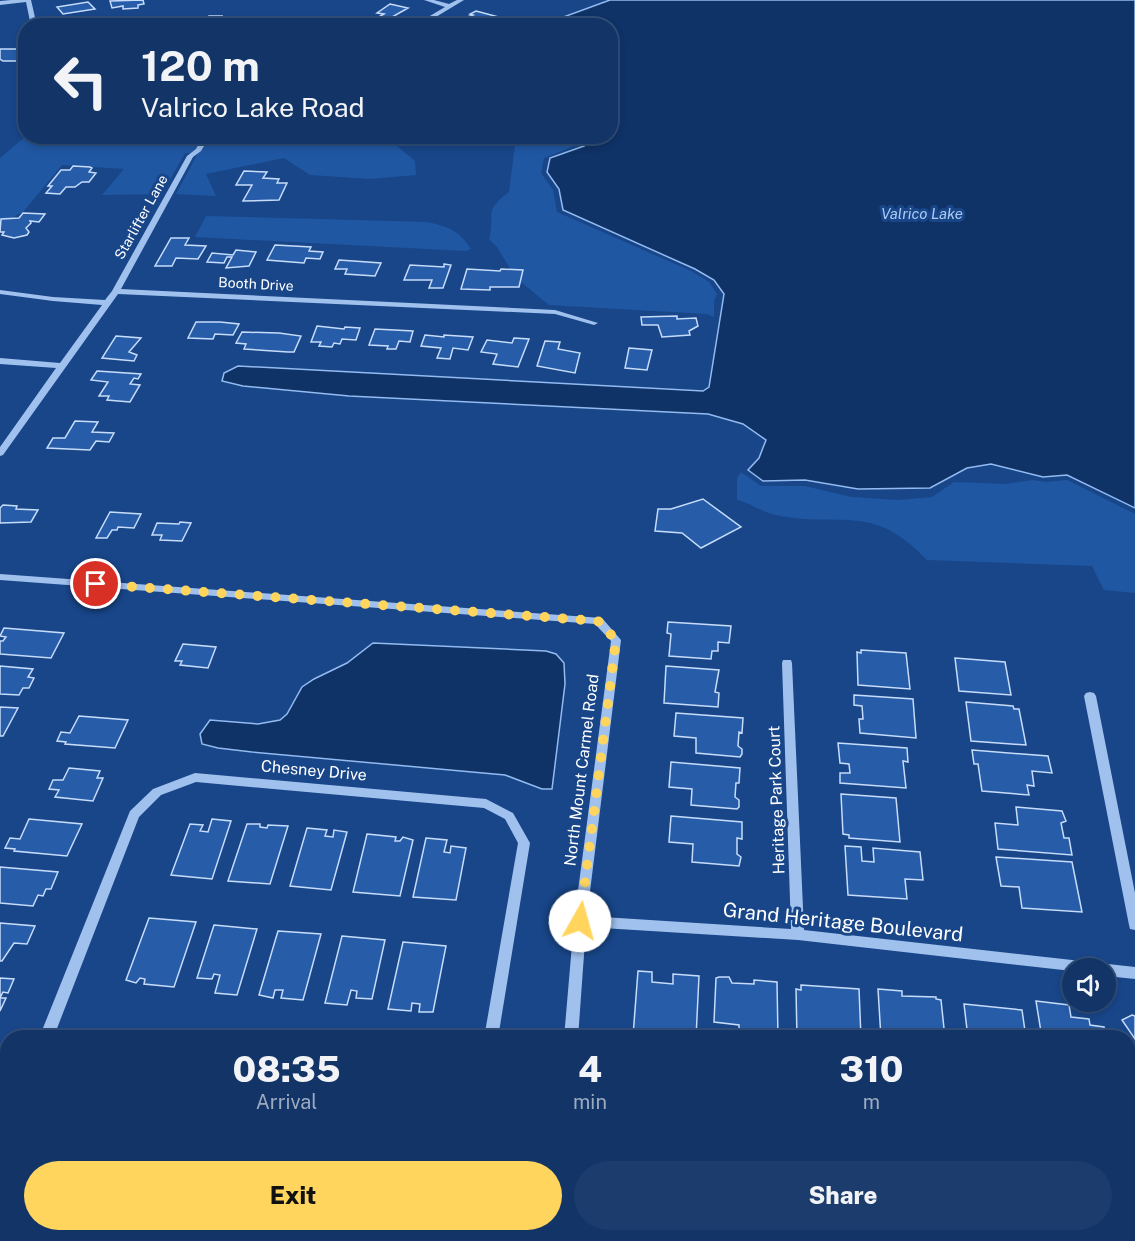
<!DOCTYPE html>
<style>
:root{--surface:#123467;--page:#1b3c6d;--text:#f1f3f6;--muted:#9caac0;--line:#314f7b;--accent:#ffd55d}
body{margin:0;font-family:"Public Sans",sans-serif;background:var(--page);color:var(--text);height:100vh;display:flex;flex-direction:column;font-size:22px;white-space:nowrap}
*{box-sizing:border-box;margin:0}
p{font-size:20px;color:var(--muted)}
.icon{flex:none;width:33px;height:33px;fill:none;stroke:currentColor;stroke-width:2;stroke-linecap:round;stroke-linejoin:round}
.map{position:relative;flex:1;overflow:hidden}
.details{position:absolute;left:0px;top:1030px;width:1136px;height:212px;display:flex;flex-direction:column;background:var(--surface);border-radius:24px 24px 0 0;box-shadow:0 3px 9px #0003,0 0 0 2px var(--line)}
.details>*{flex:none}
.top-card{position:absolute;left:18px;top:18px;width:600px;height:126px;border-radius:24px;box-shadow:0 3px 9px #0003,0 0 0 2px var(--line);background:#123467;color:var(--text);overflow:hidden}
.buttons{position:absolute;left:1062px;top:958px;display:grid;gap:12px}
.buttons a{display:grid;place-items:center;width:54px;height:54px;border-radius:50%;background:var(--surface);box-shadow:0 3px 9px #0003,0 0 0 2px var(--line);font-size:30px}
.pin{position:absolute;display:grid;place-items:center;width:51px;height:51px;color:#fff;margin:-26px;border:3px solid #fff;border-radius:50%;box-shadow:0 2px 6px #0007}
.me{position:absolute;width:66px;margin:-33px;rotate:7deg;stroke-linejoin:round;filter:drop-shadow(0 0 4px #0008)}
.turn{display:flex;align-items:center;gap:21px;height:126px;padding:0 24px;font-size:27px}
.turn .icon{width:78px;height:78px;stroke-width:2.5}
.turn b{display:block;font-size:42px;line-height:51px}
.eta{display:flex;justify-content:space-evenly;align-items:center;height:102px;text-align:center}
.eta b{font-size:36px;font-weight:800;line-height:42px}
.button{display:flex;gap:12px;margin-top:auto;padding:12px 24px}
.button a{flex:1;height:69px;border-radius:36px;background:var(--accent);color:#111;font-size:24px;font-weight:800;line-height:69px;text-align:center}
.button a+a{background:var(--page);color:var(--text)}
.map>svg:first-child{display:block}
.green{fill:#2057a3}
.water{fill:#0f3267;stroke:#93bbf0;stroke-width:1.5}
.building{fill:#265ca8;stroke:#c6dcfa;stroke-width:1.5}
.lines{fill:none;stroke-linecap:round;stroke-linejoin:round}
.minor{fill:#a0c1ee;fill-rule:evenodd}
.route{stroke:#ffd55d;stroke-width:10;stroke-dasharray:0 18}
.labels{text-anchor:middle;stroke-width:6;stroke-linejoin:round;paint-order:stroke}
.far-street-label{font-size:14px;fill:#fff;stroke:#184689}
.far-water-label{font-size:15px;font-style:italic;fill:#accbf5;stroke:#184689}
.street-label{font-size:16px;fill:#fff;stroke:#184689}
.near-street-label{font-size:20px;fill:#fff;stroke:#184689}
</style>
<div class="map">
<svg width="1135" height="1241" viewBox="0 0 1135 1241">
<rect width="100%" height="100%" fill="#184689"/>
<!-- green -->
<path class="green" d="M 26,136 L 306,136 L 391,141 L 415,161 L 416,175 L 370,179 L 310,175 L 284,158 L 206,174 L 216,196 L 176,194 L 198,153 L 185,153 L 162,194 L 102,195 L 124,169 L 62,165 L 23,212 L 0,224 L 0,158 Z
M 516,137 L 589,137 L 579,144 L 544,158 L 541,173 L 553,190 L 557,212 L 691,271 L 709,282 L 717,294 L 714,301 L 714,317 L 707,314 L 549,305 L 516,278 L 497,247 L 489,239 C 496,213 482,212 509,192 Z
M 206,216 L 427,222 C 447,226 460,231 471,249 L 466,251 L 195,237 Z
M 741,472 L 761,486 L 805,486 L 851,497 L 898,500 L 932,497 L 954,482 L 1006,484 L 1033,480 L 1046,482 L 1067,480 L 1135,514 L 1135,593 L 1104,590 L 1092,566 L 927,560 C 871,501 843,529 776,515 C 762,512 750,503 737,500 L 737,478 Z"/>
<!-- water -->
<path class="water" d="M 610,0 L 1135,0 L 1135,508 L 1067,475 L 1043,477 L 991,464 L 967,468 L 930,488 L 858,489 L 805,480 L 763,481 L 748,470 L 759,458 L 766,440 L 743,424 L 708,414 L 349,396 L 243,386 L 222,381 L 224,373 L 238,366 L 703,391 L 709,387 L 724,294 L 714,280 L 695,269 L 563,210 L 559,189 L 547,172 L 550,158 L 584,146 L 596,137 L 610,136 L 610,26 L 547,26 L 547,23 Z
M 373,643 L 546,651 L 556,654 L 564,663 L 565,684 L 552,789 L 542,789 L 505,775 L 252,752 L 218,748 L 202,744 L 200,734 L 210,720 L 258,724 L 280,720 L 287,714 L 302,687 L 314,679 L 347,663 Z"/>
<!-- building -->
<path class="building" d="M 143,0 L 144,4 L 138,5 L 138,8 L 123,9 L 123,6 L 112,8 L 110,1 Z
M 88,2 L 95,9 L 63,14 L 57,7 Z
M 390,4 L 408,8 L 387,20 L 377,18 L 384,14 L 377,13 Z
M 476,11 L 510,20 L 499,25 L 487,22 L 478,22 L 471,25 L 456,21 L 473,15 L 470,14 Z
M 209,16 L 222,16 L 221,19 L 232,18 L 230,25 L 200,25 L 202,19 L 209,19 Z
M 170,18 L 185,26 L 152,26 L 159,21 Z
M 261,19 L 293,21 L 289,26 L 255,26 Z
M 0,49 L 26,49 L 26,53 L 16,61 L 3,61 L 0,59 Z
M 73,166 L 90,167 L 92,168 L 89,172 L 96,173 L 89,182 L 82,182 L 75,187 L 66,187 L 60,194 L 46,193 L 52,186 L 48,186 L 61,170 L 70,170 Z
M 244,171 L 267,172 L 263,178 L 279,179 L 277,183 L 287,183 L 279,200 L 243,201 L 252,185 L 236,185 Z
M 23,213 L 45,214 L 39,222 L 30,221 L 31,223 L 26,228 L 29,232 L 27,235 L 14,238 L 2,235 L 4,232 L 0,232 L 1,219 L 19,218 Z
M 171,238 L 189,238 L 185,245 L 206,246 L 198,259 L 176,258 L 172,266 L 155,266 Z
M 275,245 L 311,247 L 309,251 L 323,252 L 320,259 L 306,258 L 304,263 L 267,260 Z
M 236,250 L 256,252 L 249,266 L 226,268 L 232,257 L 227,257 L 224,263 L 207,262 L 212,253 L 233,255 Z
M 339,260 L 381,263 L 375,276 L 345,274 L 347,269 L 335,269 Z
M 444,264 L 451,265 L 443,288 L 429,288 L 432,280 L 404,280 L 410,265 L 444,267 Z
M 467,269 L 500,271 L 501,269 L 523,270 L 519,287 L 490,287 L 490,290 L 461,289 Z
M 677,316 L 677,319 L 696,318 L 698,326 L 689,331 L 690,335 L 662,337 L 658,325 L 642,325 L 641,317 Z
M 196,322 L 220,322 L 239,324 L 233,335 L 215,334 L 213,339 L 188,338 Z
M 317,326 L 344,329 L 345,327 L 360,328 L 356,340 L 342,339 L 340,344 L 334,343 L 332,347 L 319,346 L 321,342 L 311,342 Z
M 375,329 L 413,331 L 410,342 L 399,341 L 396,349 L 387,349 L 388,346 L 369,345 Z
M 242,332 L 279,333 L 301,336 L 294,352 L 288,352 L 244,349 L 246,344 L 236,343 Z
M 425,335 L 444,337 L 444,335 L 473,337 L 468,350 L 453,348 L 450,359 L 437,358 L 441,348 L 421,346 Z
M 116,336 L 141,338 L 129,352 L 137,355 L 134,361 L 102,358 Z
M 514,338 L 529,339 L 518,367 L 493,364 L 497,354 L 481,352 L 487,340 L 512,343 Z
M 545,341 L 560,342 L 558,349 L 580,353 L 575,373 L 537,366 Z
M 629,348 L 652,350 L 647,370 L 625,368 Z
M 97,371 L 141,374 L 138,379 L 134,378 L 130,384 L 140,385 L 130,402 L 107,400 L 109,396 L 99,396 L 108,382 L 91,380 Z
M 75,421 L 98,422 L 92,432 L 114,433 L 109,442 L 96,441 L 90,450 L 47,448 L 53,438 L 65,438 Z
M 703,499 L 741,527 L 701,548 L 682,533 L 655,531 L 658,509 L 671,509 Z
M 3,505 L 17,506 L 16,509 L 38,510 L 31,522 L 0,523 L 0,508 Z
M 110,512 L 141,514 L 134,528 L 118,527 L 117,530 L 112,530 L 107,538 L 96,538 Z
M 180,522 L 191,523 L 182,541 L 160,540 L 162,535 L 152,535 L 157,523 L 179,524 Z
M 668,622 L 731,626 L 729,643 L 718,642 L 718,651 L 712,651 L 711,659 L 669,656 L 671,634 L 667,633 Z
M 4,628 L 64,633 L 51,658 L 0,654 L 0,641 L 3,641 L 6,637 L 0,636 Z
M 183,644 L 216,647 L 208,668 L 180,665 L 182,661 L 175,661 Z
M 861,650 L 906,653 L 910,689 L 858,685 L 857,652 L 861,653 Z
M 955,658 L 1005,662 L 1011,695 L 959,691 Z
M 0,666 L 33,669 L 28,677 L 34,678 L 29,688 L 23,688 L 19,695 L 0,694 Z
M 666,666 L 719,670 L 715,692 L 719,693 L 718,707 L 664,703 Z
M 854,695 L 913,699 L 916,738 L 860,733 L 859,719 L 863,719 L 862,706 L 854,705 Z
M 966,702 L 1013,706 L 1014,709 L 1019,709 L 1026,745 L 971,741 Z
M 0,707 L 18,708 L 3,736 L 0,736 Z
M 676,713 L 743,718 L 742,733 L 739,732 L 738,746 L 742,749 L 742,754 L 740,757 L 696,753 L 696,738 L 674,736 Z
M 79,716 L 128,720 L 115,748 L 65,744 L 66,742 L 57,741 L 61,732 L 70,733 Z
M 838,743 L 907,748 L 908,762 L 903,761 L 906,788 L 840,783 L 840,773 L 850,773 L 849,764 L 840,763 Z
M 972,750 L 1048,756 L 1052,773 L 1032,771 L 1034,786 L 1027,785 L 1029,795 L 982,791 L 978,764 L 974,764 Z
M 671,762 L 740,768 L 739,783 L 736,783 L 735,797 L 739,800 L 739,807 L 737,809 L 691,805 L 692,789 L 669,787 Z
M 69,768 L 100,771 L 97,778 L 103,778 L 93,801 L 55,797 L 59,790 L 49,789 L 53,780 L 63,780 Z
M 841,794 L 896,798 L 900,842 L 849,838 L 849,835 L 843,834 Z
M 1016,807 L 1062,811 L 1066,821 L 1061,823 L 1064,838 L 1069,838 L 1072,855 L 998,849 L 995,823 L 1018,825 Z
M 671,816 L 742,822 L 742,839 L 737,838 L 737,854 L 741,857 L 739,866 L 692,862 L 693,844 L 669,842 Z
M 29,819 L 82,824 L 67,856 L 14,851 L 15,849 L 5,848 L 10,838 L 20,839 Z
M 212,819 L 231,821 L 212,879 L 171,875 L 190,824 L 203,825 L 200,831 L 208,832 Z
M 247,824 L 260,824 L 260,827 L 267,828 L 268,825 L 288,826 L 270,884 L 228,881 Z
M 307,828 L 327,830 L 325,836 L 333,837 L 334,830 L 347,832 L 331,890 L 290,886 Z
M 367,834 L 396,837 L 395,841 L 400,841 L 403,837 L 413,840 L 400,896 L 353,892 Z
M 426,838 L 447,840 L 444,852 L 450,853 L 451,846 L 466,848 L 456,900 L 413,897 Z
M 845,846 L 861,847 L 862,861 L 874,862 L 873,848 L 920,852 L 923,880 L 905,879 L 907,899 L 848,895 Z
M 996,857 L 1072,862 L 1082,912 L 1022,908 L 1019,887 L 1001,886 Z
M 0,867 L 58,872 L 51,889 L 46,889 L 43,896 L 38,895 L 33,906 L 0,903 Z
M 149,918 L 196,922 L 174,987 L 144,984 L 145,979 L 140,978 L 136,983 L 126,980 Z
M 0,923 L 35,926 L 27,944 L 14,943 L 2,961 L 0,961 Z
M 214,925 L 257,929 L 237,995 L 215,993 L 220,975 L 214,974 L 212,979 L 197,978 Z
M 278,931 L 321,934 L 303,1000 L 281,998 L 283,990 L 275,990 L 273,998 L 259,995 Z
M 342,936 L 385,940 L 372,999 L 356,998 L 357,991 L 351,990 L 347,1005 L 325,1003 Z
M 403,942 L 446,946 L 433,1012 L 419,1012 L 420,1004 L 412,1003 L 411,1011 L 388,1009 Z
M 638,971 L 652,972 L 652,982 L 673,984 L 673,974 L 699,976 L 696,1038 L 633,1036 Z
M 719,977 L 729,977 L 732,983 L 754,984 L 754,980 L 777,982 L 778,1038 L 739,1038 L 739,1025 L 714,1022 L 716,978 Z
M 0,978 L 14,979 L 8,993 L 3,992 L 0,998 L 6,998 L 0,1011 Z
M 801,985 L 859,989 L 861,1038 L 797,1038 L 796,989 L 801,990 Z
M 878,989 L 902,991 L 902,996 L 936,997 L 936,999 L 941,1000 L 945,1038 L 881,1038 Z
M 1036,1001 L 1069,1005 L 1071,1017 L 1089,1019 L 1090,1025 L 1104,1027 L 1106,1038 L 1042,1038 Z
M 964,1004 L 1022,1010 L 1026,1038 L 968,1038 Z
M 1132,1015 L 1135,1016 L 1135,1039 L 1122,1020 Z
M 1128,1200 L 1135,1200 L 1135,1241 L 1067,1241 L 1066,1234 L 1128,1234 Z
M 26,1234 L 84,1234 L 82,1241 L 24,1241 Z
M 111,1234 L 117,1234 L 162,1239 L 109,1241 Z"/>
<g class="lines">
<!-- minor -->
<path class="minor" d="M 11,0 L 31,0 L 37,26 L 31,26 L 26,2 L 0,5 L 0,1 Z
M 424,0 L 434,0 L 449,4 L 457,0 L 464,0 L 421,26 L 413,26 L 445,7 Z
M 203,136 L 210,136 L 201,151 L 193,157 L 121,289 L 555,310 L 598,323 L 594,325 L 555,314 L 118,294 L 3,455 L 0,456 L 0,447 L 56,368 L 0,364 L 0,358 L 60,363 L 102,305 L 53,301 L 0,294 L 0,290 L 53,297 L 105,300 L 112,291 L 187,156 L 196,149 Z
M 0,574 L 602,618 L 621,640 L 587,916 L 791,929 L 782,663 L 783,660 L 791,660 L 792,663 L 804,930 L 1135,967 L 1135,979 L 1106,976 L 1106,969 L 1072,969 L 1072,971 L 798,940 L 586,927 L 578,1038 L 564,1038 L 574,921 L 611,641 L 595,624 L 0,580 Z
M 1090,692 L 1094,693 L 1096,696 L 1135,893 L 1135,930 L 1130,929 L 1129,925 L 1084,696 L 1086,693 Z
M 195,773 L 486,799 L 513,813 L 530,843 L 498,1038 L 484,1038 L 518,843 L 505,819 L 484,808 L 196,782 L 161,795 L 139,817 L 56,1031 L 82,1034 L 84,1038 L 39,1038 L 130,811 L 153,789 Z
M 8,1129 L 8,1155 L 5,1161 L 0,1163 L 0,1138 L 3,1131 Z
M 1128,1132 L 1135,1133 L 1135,1147 L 1128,1146 Z
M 543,1234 L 559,1234 L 558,1241 L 542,1241 Z
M 998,1234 L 1014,1234 L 1014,1241 L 998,1241 Z"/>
</g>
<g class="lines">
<!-- route -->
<path class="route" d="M 96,584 L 598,621 L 616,640 L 580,921"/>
</g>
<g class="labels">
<!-- far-street labels -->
<g class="far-street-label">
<text transform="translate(141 217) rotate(-61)" y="5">Starlifter Lane</text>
<text transform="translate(256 284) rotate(3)" y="5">Booth Drive</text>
</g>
<!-- far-water labels -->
<g class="far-water-label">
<text x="922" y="219">Valrico Lake</text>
</g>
<!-- street labels -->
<g class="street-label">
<text transform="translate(314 770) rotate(5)" y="6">Chesney Drive</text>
<text transform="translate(581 770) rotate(-83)" y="6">North Mount Carmel Road</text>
<text transform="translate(776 800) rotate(-92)" y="6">Heritage Park Court</text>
</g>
<!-- near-street labels -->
<g class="near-street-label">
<text transform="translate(843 922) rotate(6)" y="7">Grand Heritage Boulevard</text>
</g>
</g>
</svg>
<div class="buttons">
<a><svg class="icon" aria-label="sound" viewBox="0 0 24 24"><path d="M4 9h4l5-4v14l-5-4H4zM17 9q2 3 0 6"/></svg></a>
</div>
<div class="pin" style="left:96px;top:584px;background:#d93025"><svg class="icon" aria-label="arrive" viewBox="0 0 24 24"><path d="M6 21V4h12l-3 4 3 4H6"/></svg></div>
<svg class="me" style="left:580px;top:921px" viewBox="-20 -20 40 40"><circle r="19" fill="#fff"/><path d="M0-13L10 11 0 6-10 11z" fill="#ffd55d"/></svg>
<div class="top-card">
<div class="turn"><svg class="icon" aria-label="left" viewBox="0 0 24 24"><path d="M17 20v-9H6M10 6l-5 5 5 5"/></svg><div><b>120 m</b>Valrico Lake Road</div></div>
</div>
<section class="details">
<div class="eta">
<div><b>08:35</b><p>Arrival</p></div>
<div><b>4</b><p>min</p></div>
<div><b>310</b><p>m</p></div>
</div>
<div class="button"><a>Exit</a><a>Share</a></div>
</section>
</div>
